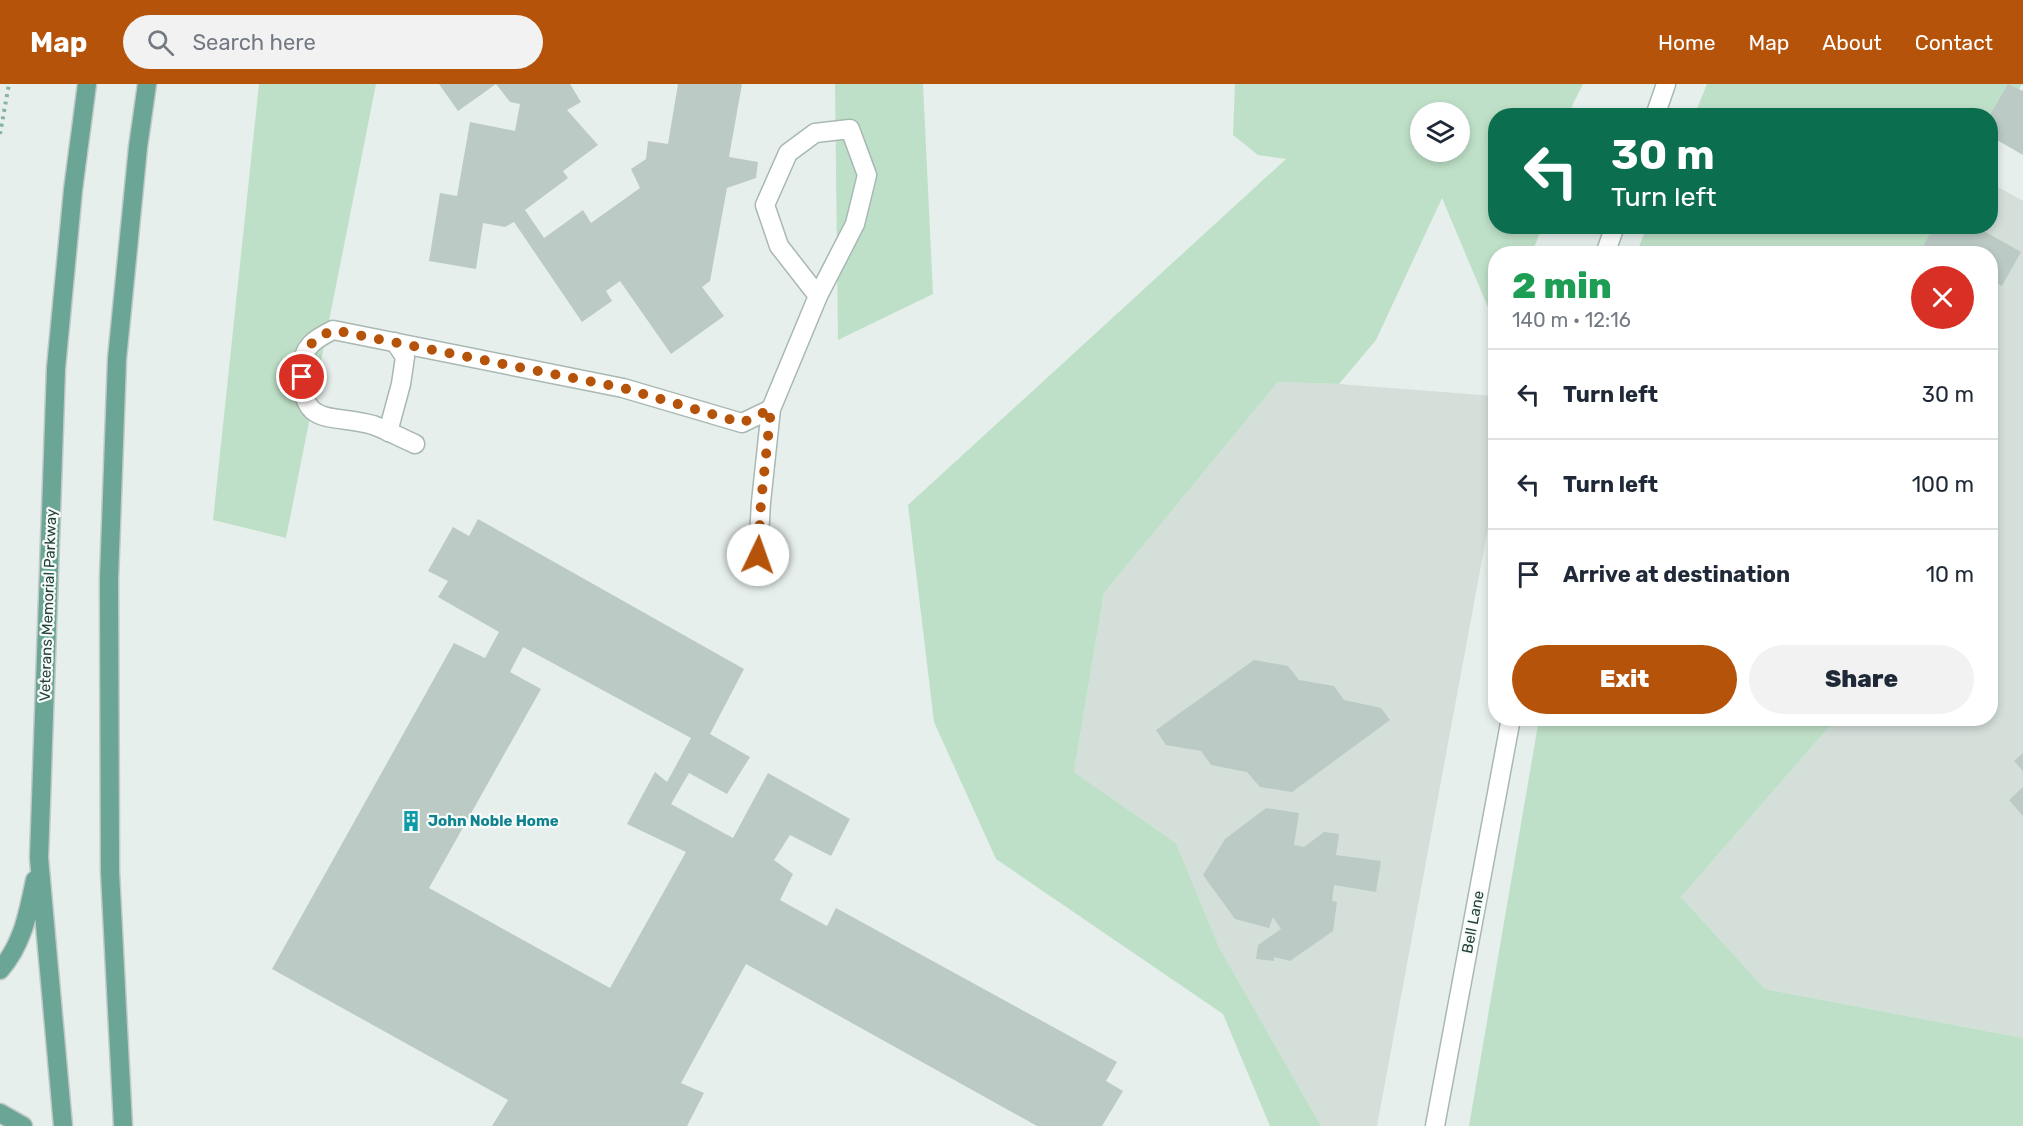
<!DOCTYPE html>
<meta charset="utf-8">
<style>
:root{--surface:#fff;--page:#f2f2f3;--text:#1f2937;--muted:#747a83;--line:#e0e1e3;--accent:#b45309}
body{margin:0;font-family:Rubik,sans-serif;background:var(--page);color:var(--text);height:100vh;display:flex;flex-direction:column;font-size:22px;white-space:nowrap}
*{box-sizing:border-box;margin:0}
p{font-size:20px;color:var(--muted)}
.icon{flex:none;width:33px;height:33px;fill:none;stroke:currentColor;stroke-width:2;stroke-linecap:round;stroke-linejoin:round}
.map{position:relative;flex:1;overflow:hidden}
.sheet{position:absolute;left:1488px;top:162px;width:510px;height:480px;display:flex;flex-direction:column;background:var(--surface);border-radius:24px;box-shadow:0 3px 9px #0003}
.sheet>*{flex:none}
.top-card{position:absolute;left:1488px;top:24px;width:510px;height:126px;border-radius:24px;box-shadow:0 3px 9px #0003;background:#0b6e4f;color:#fff;overflow:hidden}
.tools{position:absolute;left:1410px;top:18px;display:grid;gap:12px}
.tools a{display:grid;place-items:center;width:60px;height:60px;border-radius:50%;background:var(--surface);box-shadow:0 3px 9px #0003;font-size:30px}
.pin{position:absolute;display:grid;place-items:center;width:51px;height:51px;color:#fff;margin:-26px;border:3px solid #fff;border-radius:50%;box-shadow:0 2px 6px #0007}
.me{position:absolute;width:66px;margin:-33px;rotate:3deg;stroke-linejoin:round;filter:drop-shadow(0 0 4px #0008)}
.turn{display:flex;align-items:center;gap:21px;height:126px;padding:0 24px;font-size:27px}
.turn .icon{width:78px;height:78px;stroke-width:2.5}
.turn b{display:block;font-size:42px;line-height:51px}
.round{display:grid;place-items:center;flex:none;width:63px;height:63px;border-radius:32px;background:var(--page)}
.overview{display:flex;align-items:center;justify-content:space-between;height:102px;padding:0 24px}
h1{font-size:36px;font-weight:800;line-height:45px;color:#1e9e55}
.primary-button{display:flex;gap:12px;margin-top:auto;padding:12px 24px}
.primary-button a{flex:1;height:69px;border-radius:36px;background:var(--accent);color:#fff;font-size:24px;font-weight:800;line-height:69px;text-align:center}
.primary-button a+a{background:var(--page);color:var(--text)}
ul{padding:0;list-style:none}
li{display:flex;align-items:center;gap:18px;height:90px;padding:0 24px;border-top:2px solid var(--line)}
li div{flex:1}
li b{display:block;font-size:22px}
li em{font-style:normal}
header{display:flex;align-items:center;gap:36px;box-sizing:border-box;height:84px;padding:0 30px;background:var(--accent);color:#fff}
header strong{font-size:28px}
nav{display:flex;gap:33px;margin-inline-start:auto;font-size:21px}
.search{width:420px;height:54px;background:var(--page);display:flex;align-items:center;gap:15px;box-sizing:border-box;padding:0 21px;border-radius:33px;color:var(--muted);font-size:22px}
.map>svg:first-child{display:block}
.built{fill:#d4dfda}
.green{fill:#bfe0c8;fill-rule:evenodd}
.building{fill:#bbcac4;fill-rule:evenodd}
.lines{fill:none;stroke-linecap:round;stroke-linejoin:round}
.minor-casing{stroke:#a8b8b2;stroke-width:21}
.major-casing{stroke:#c2cac8;stroke-width:21}
.path{stroke:#86b3a5;stroke-width:4;stroke-dasharray:3 4.5;stroke-linecap:butt}
.minor{stroke:#fff;stroke-width:18}
.major{stroke:#6aa596;stroke-width:18}
.route{stroke:#b45309;stroke-width:10;stroke-dasharray:0 18}
.labels{text-anchor:middle;stroke-width:4.5;stroke-linejoin:round;paint-order:stroke}
.street-label{font-size:15px;fill:#24423a;stroke:#f7fbf9}
.culture-label{font-size:15px;font-weight:bold;fill:#0d838f;stroke:#f7fbf9;text-anchor:start}
</style>
<header>
<strong>Map</strong>
<div class="search"><svg class="icon" aria-label="search" viewBox="0 0 24 24"><circle cx="10" cy="10" r="6"/><path d="M15 15l6 6"/></svg>Search here</div>
<nav><a>Home</a><a>Map</a><a>About</a><a>Contact</a></nav>
</header>
<div class="map">
<svg width="2023" height="1042" viewBox="0 0 2023 1042">
<rect width="100%" height="100%" fill="#e6efeb"/>
<!-- built -->
<path class="built" d="M 1991,99 L 2023,117 L 2023,954 L 1765,905 L 1681,813 L 1836,635 L 1990,634 L 1990,170 L 1936,143 L 1990,142 Z
M 1278,298 L 1339,300 L 1495,312 L 1495,406 L 1377,1042 L 1321,1042 L 1219,863 L 1176,759 L 1074,688 L 1104,509 Z"/>
<!-- green -->
<path class="green" d="M 259,0 L 376,0 L 286,454 L 213,436 Z
M 835,0 L 923,0 L 933,210 L 838,256 Z
M 1235,0 L 1583,0 L 1573,20 L 1570,31 L 1496,32 L 1496,142 L 1542,143 L 1532,169 L 1496,170 L 1495,240 L 1442,114 L 1376,256 L 1339,300 L 1278,298 L 1104,509 L 1074,688 L 1176,759 L 1219,863 L 1321,1042 L 1270,1042 L 1223,930 L 996,775 L 934,638 L 908,421 L 1286,75 L 1258,71 L 1233,51 ZM 1420,28 L 1460,28 L 1460,68 L 1420,68 Z
M 1707,0 L 2022,0 L 1991,51 L 1990,32 L 1694,32 Z
M 1647,143 L 1936,143 L 1920,169 L 1636,170 Z
M 1539,635 L 1836,635 L 1681,813 L 1765,905 L 2023,954 L 2023,1042 L 1469,1042 Z"/>
<!-- building -->
<path class="building" d="M 439,0 L 496,0 L 458,27 Z
M 496,0 L 570,0 L 581,18 L 567,26 L 598,61 L 563,87 L 568,94 L 525,126 L 544,154 L 583,126 L 591,139 L 640,104 L 631,85 L 646,75 L 648,57 L 668,60 L 678,0 L 742,0 L 729,73 L 758,78 L 756,94 L 727,104 L 710,197 L 702,203 L 724,232 L 671,270 L 620,197 L 606,207 L 612,217 L 582,238 L 514,138 L 505,143 L 483,139 L 476,185 L 429,177 L 440,109 L 457,112 L 470,38 L 515,47 L 520,20 L 510,18 Z
M 2008,0 L 2023,7 L 2023,71 L 1990,52 L 1990,31 Z
M 1934,142 L 1975,142 L 2021,168 L 2002,202 L 1990,196 L 1990,170 L 1919,170 Z
M 478,435 L 744,585 L 710,650 L 750,673 L 727,710 L 689,689 L 671,720 L 733,754 L 768,689 L 850,735 L 831,772 L 790,751 L 774,776 L 793,790 L 780,816 L 827,842 L 836,824 L 1117,978 L 1106,997 L 1123,1007 L 1102,1042 L 1037,1042 L 746,880 L 681,999 L 704,1009 L 687,1042 L 492,1042 L 508,1016 L 272,885 L 454,559 L 485,574 L 499,548 L 438,513 L 448,497 L 428,487 L 453,443 L 469,452 ZM 523,563 L 691,654 L 667,698 L 655,688 L 627,740 L 686,768 L 610,904 L 429,804 L 541,605 L 510,588 Z
M 1254,576 L 1288,582 L 1299,596 L 1334,602 L 1344,616 L 1381,624 L 1390,636 L 1292,708 L 1260,703 L 1247,688 L 1211,681 L 1201,667 L 1166,661 L 1156,646 Z
M 2023,669 L 2023,687 L 2014,677 Z
M 2023,703 L 2023,732 L 2009,716 Z
M 1266,724 L 1299,729 L 1294,761 L 1304,763 L 1324,748 L 1339,750 L 1336,771 L 1381,777 L 1376,808 L 1334,801 L 1332,817 L 1337,818 L 1333,847 L 1290,877 L 1274,873 L 1274,877 L 1256,875 L 1258,861 L 1281,845 L 1273,833 L 1269,844 L 1235,835 L 1203,791 L 1225,755 Z"/>
<g class="lines">
<defs>
<path id="minor" d="M 1655,32 L 1666,0
M 1605,170 L 1615,142
M 388,348 L 401,300 L 405,273 L 395,258
M 415,360 C 401,354 387,346 373,341 C 331,329 300,345 302,286 C 302,262 315,255 333,246 L 623,304 L 742,339 L 771,325 L 818,212 L 855,140 L 867,91 L 850,45 L 815,49 L 788,69 L 765,121 L 779,162 L 818,212
M 758,470 L 761,418 L 771,325
M 1435,1042 L 1511,634"/>
<path id="major" d="M 0,886 C 23,860 28,829 35,796
M 0,1029 L 23,1042
M 63,1042 L 39,774 L 56,284 L 73,106 L 87,0
M 123,1042 L 110,788 L 109,495 L 117,275 L 138,63 L 147,0"/>
</defs>
<!-- minor casing -->
<use href="#minor" class="minor-casing"/>
<!-- major casing -->
<use href="#major" class="major-casing"/>
<!-- path -->
<path class="path" d="M 0,50 L 9,0"/>
<!-- minor -->
<use href="#minor" class="minor"/>
<!-- major -->
<use href="#major" class="major"/>
</g>
<g class="lines">
<!-- route -->
<path class="route" d="M 302,293 C 302,264 309,258 333,246 L 623,304 L 742,339 L 771,325 L 761,418 L 758,471"/>
</g>
<!-- icons -->
<defs>
<symbol id="building-bare" viewBox="-9 -9 18 18"><path d="M-4-6H4V6H1V3H-1V6H-4ZM-2.5-4.3h1.7v1.8h-1.7ZM.8-4.3h1.7v1.8H.8ZM-2.5-1h1.7V.8h-1.7ZM.8-1h1.7V.8H.8Z" fill="#0f9aa8" stroke="#f7fbf9" stroke-width="2.5" paint-order="stroke"/></symbol>
</defs>
<g fill-rule="evenodd">
<use href="#building-bare" x="396" y="722" width="30" height="30"/>
</g>
<g class="labels">
<!-- street labels -->
<g class="street-label">
<text transform="translate(48 521) rotate(-88)" y="5">Veterans Memorial Parkway</text>
<text transform="translate(1473 838) rotate(-79)" y="5">Bell Lane</text>
</g>
<!-- culture labels -->
<g class="culture-label">
<text x="428" y="742">John Noble Home</text>
</g>
</g>
</svg>
<div class="tools">
<a><svg class="icon" aria-label="layers" viewBox="0 0 24 24"><path d="M12 4l9 5-9 5-9-5zM3 14l9 5 9-5"/></svg></a>
</div>
<div class="pin" style="left:302px;top:293px;background:#d93025"><svg class="icon" aria-label="arrive" viewBox="0 0 24 24"><path d="M6 21V4h12l-3 4 3 4H6"/></svg></div>
<svg class="me" style="left:758px;top:471px" viewBox="-20 -20 40 40"><circle r="19" fill="#fff"/><path d="M0-13L10 11 0 6-10 11z" fill="#b45309"/></svg>
<div class="top-card">
<div class="turn"><svg class="icon" aria-label="left" viewBox="0 0 24 24"><path d="M17 20v-9H6M10 6l-5 5 5 5"/></svg><div><b>30 m</b>Turn left</div></div>
</div>
<section class="sheet">
<div class="overview"><div><h1>2 min</h1><p>140 m · 12:16</p></div><a class="round" style="background:#d93025;color:#fff"><svg class="icon" aria-label="close" viewBox="0 0 24 24"><path d="M6 6l12 12M18 6L6 18"/></svg></a></div>
<ul>
<li><svg class="icon" aria-label="left" viewBox="0 0 24 24"><path d="M17 20v-9H6M10 6l-5 5 5 5"/></svg><div><b>Turn left</b></div><em>30 m</em></li>
<li><svg class="icon" aria-label="left" viewBox="0 0 24 24"><path d="M17 20v-9H6M10 6l-5 5 5 5"/></svg><div><b>Turn left</b></div><em>100 m</em></li>
<li><svg class="icon" aria-label="arrive" viewBox="0 0 24 24"><path d="M6 21V4h12l-3 4 3 4H6"/></svg><div><b>Arrive at destination</b></div><em>10 m</em></li>
</ul>
<div class="primary-button"><a>Exit</a><a>Share</a></div>
</section>
</div>
